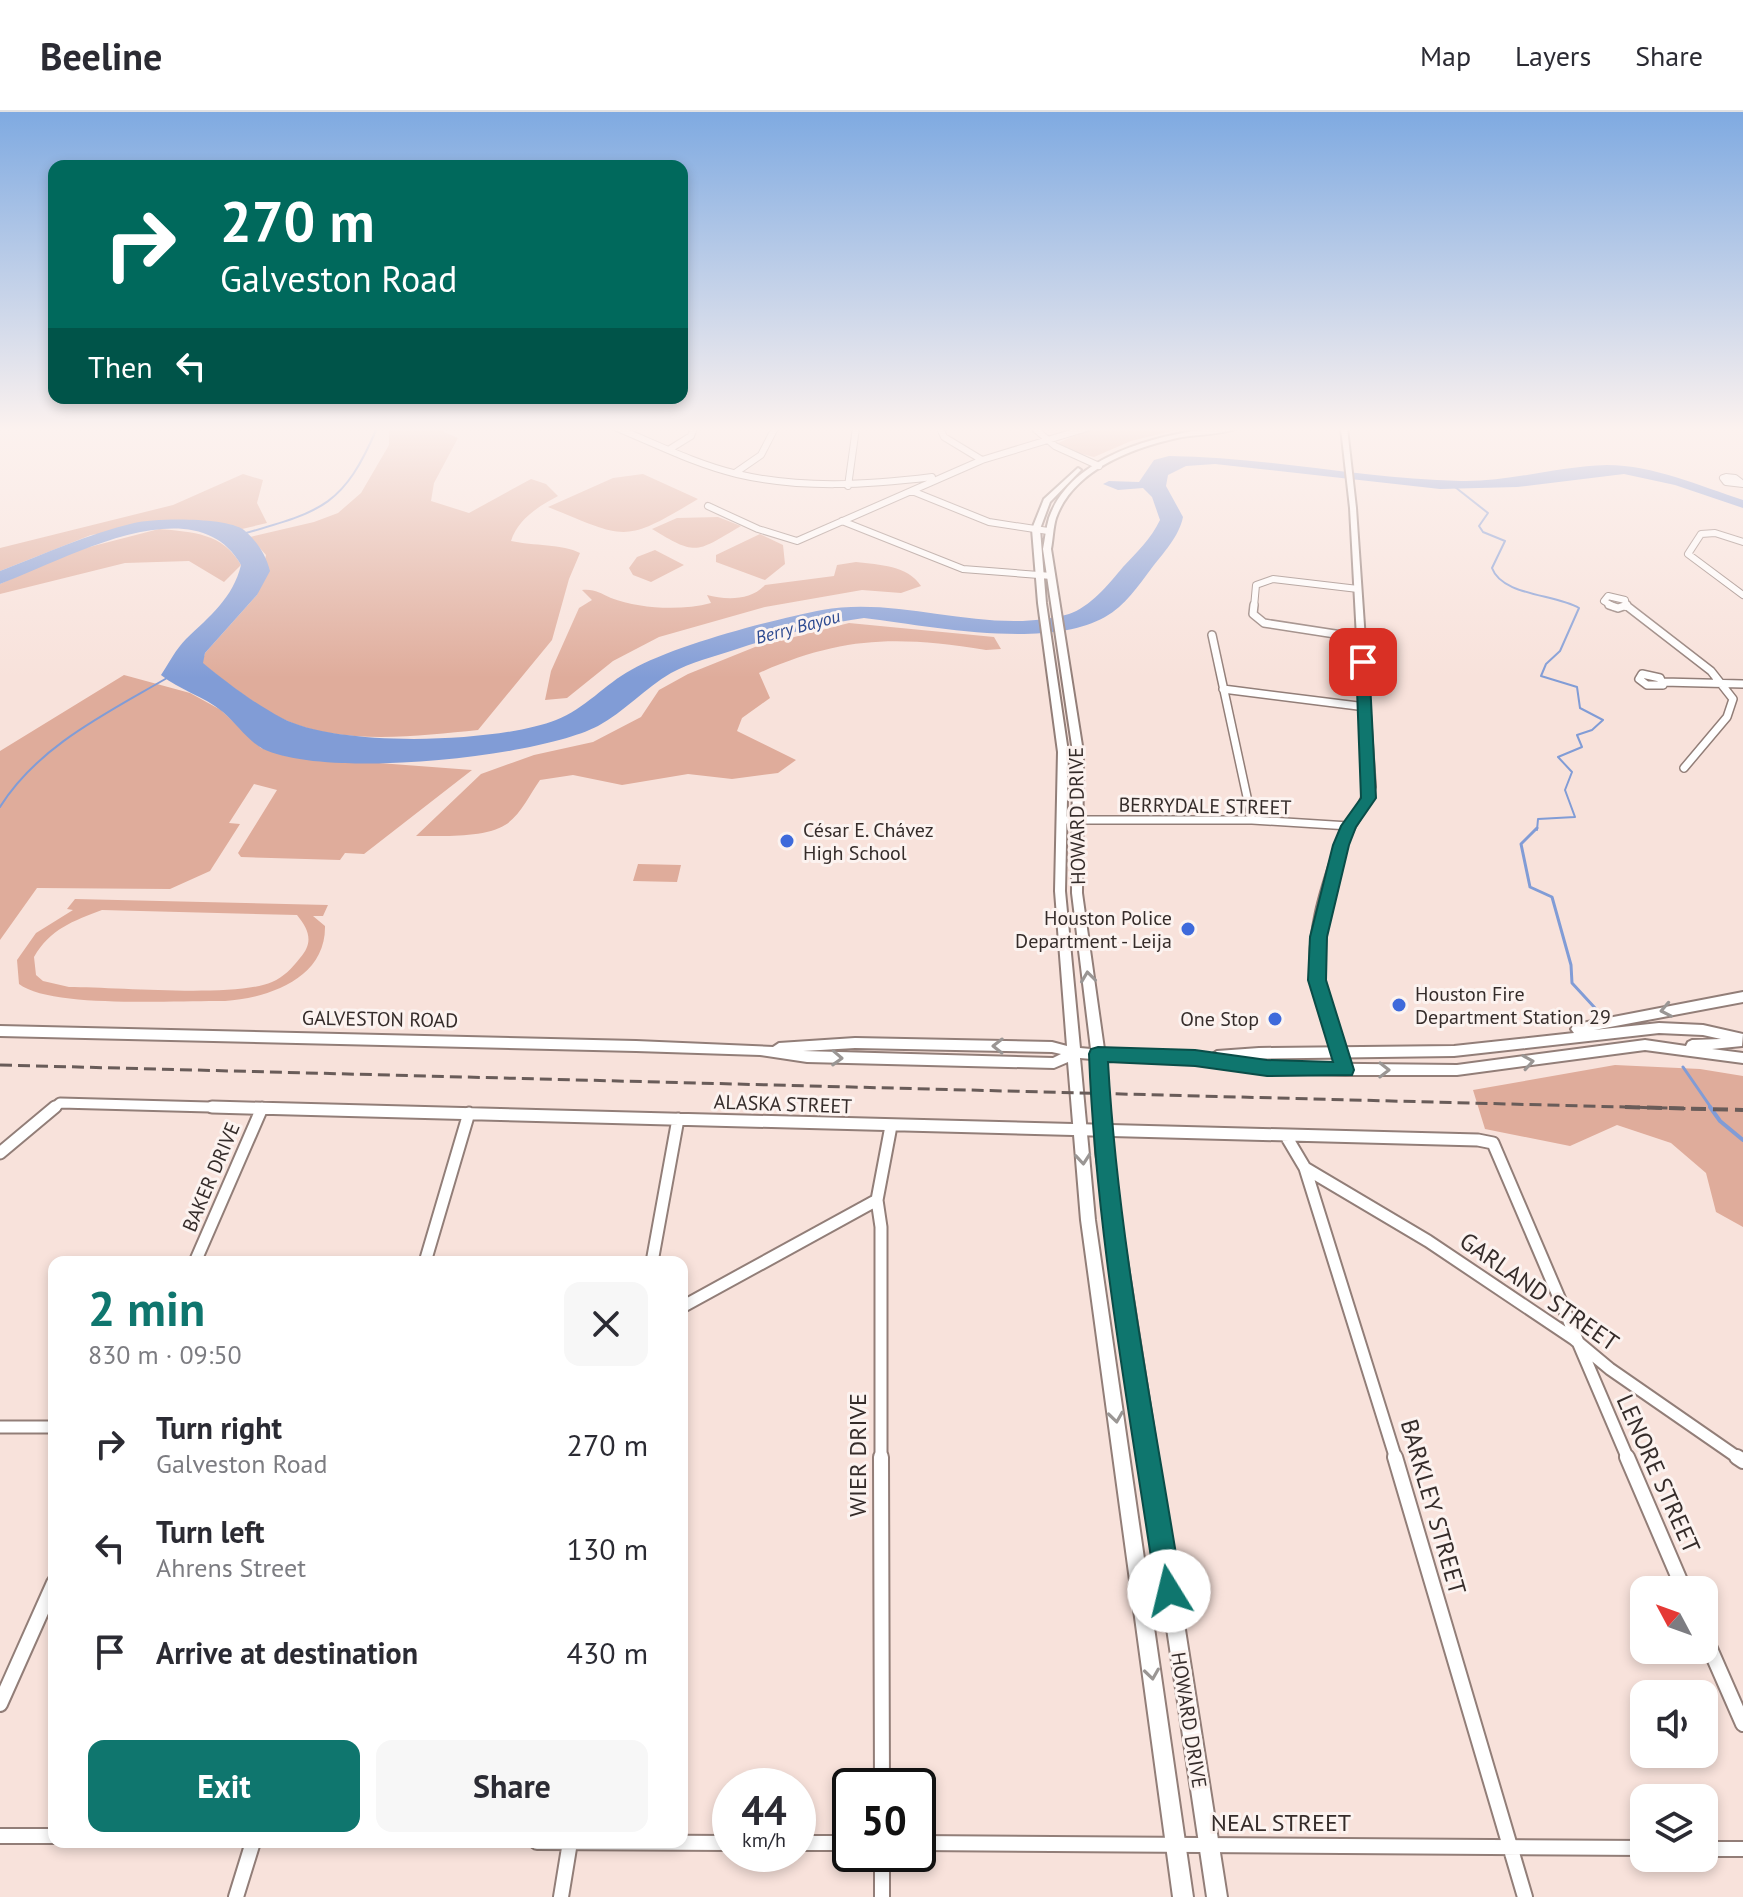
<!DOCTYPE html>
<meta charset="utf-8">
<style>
:root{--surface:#fff;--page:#f7f7f7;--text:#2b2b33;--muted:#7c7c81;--line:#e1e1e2;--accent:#0f766e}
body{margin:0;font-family:"PT Sans",sans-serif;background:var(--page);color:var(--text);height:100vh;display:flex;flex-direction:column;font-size:30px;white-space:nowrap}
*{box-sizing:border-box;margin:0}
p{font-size:26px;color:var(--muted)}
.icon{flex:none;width:44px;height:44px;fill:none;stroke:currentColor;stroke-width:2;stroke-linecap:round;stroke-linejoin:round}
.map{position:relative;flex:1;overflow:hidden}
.drawer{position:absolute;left:48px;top:1144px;width:640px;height:592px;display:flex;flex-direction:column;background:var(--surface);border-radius:16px;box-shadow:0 4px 12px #0003}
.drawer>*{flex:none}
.guide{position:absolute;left:48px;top:48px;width:640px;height:244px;border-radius:16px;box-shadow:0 4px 12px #0003;background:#00695c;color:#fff;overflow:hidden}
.needle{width:52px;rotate:311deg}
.tools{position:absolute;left:1630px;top:1464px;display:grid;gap:16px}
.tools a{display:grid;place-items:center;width:88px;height:88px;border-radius:16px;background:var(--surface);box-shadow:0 4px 12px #0003;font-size:40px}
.speed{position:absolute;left:712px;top:1656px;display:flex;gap:16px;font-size:40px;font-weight:700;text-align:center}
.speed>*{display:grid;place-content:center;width:104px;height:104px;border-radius:50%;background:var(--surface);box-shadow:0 4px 12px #0003;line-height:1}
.speed small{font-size:20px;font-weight:400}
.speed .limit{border:4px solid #111;border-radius:12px;background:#fff;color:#111}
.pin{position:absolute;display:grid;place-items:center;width:68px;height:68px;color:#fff;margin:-34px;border-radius:16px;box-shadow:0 4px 12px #0006}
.me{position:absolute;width:88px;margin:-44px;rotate:351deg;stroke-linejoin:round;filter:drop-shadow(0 0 6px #0008)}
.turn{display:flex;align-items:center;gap:28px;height:168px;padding:0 40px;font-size:36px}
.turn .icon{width:104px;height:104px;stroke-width:2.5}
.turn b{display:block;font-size:56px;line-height:68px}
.then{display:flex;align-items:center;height:76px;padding:0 40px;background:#0003;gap:16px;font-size:30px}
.round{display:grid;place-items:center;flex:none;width:84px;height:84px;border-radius:16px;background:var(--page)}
.head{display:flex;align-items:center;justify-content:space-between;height:136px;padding:0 40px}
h1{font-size:48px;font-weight:700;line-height:60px;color:var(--accent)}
.action{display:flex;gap:16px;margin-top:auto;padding:16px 40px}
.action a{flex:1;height:92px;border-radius:16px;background:var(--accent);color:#fff;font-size:32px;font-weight:700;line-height:92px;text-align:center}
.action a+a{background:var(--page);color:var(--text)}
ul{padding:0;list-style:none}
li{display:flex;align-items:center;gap:24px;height:104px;padding:0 40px}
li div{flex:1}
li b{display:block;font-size:30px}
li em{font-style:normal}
header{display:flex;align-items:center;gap:48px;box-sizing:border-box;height:112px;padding:0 40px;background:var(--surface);border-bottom:2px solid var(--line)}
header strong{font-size:38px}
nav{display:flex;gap:44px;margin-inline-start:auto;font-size:28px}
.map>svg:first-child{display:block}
.green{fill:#dfac9b;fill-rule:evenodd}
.water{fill:#819cd6}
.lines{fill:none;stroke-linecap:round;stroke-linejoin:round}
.stream-far2{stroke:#819cd6;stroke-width:2}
.stream-far1{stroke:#819cd6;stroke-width:3}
.stream{stroke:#819cd6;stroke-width:4}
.minor-far4-casing{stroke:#927e78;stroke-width:8}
.minor-far3-casing{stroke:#927e78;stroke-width:10}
.minor-far2-casing{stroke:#927e78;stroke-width:13}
.minor-far1-casing{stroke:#927e78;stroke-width:15}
.minor-casing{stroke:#927e78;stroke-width:18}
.tertiary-casing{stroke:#927e78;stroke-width:4}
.secondary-casing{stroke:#927e78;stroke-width:4}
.minor-far4{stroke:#fff;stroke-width:6}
.minor-far3{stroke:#fff;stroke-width:7}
.minor-far2{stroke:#fff;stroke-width:9}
.minor-far1{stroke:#fff;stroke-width:11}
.minor{stroke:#fff;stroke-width:14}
.tertiary{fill:#fff;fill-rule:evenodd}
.secondary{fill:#fff;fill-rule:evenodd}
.rail-far1{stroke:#695c59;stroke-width:3;stroke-dasharray:12 6;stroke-linecap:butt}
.rail{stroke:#695c59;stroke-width:4;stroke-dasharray:15 7;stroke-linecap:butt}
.oneway{stroke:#9a9694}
.route{fill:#0f766e;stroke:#0a4d48;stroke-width:2}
.poi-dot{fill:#3e6adb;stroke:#fcf3f0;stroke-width:3}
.labels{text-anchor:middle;stroke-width:6;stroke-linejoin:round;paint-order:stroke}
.far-water-label{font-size:18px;font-style:italic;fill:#2e4b91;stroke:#fcf3f0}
.street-label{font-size:20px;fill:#352c2a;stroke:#fcf3f0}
.poi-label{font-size:20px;fill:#352c2a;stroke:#fcf3f0;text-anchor:start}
.near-street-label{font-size:24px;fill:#352c2a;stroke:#fcf3f0}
</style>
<header>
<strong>Beeline</strong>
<nav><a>Map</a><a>Layers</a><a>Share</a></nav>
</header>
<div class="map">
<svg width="1743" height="1785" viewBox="0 0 1743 1785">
<rect width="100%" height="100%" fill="#f8e2db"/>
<!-- green -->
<path class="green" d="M 389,316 L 435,316 L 458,326 L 434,371 L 431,389 L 469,401 L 531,367 L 546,372 L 558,384 C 539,394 518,407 511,429 C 533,434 563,432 580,441 L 569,467 L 552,528 L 478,618 C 418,624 339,634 283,607 C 258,595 224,569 202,551 L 205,541 L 257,483 L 266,443 L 250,425 L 314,410 L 338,401 L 361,381 L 389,333 Z
M 1092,316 L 1184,316 L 1131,329 L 1094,345 L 1070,339 L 1058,331 Z
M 243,362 L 263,368 L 257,391 L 267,411 L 242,417 L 194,408 L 91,423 L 0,459 L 0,436 L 173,393 Z
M 643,362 L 698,387 C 623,432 627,427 548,395 L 613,366 Z
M 718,405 L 741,414 C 696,440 698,445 652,417 L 677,406 Z
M 159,417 C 193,420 223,421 241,453 L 224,470 L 189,449 L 125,451 L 0,482 L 0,472 L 70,440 Z
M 760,422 L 783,433 L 785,452 L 765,468 L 716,450 L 716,443 Z
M 655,438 L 684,453 L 651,470 L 633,463 L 629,456 L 637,445 Z
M 856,450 C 880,453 907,453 921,474 L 901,481 L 862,478 L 765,495 L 659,525 L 613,549 L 567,586 L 545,588 L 551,559 L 579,496 L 592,488 L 582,478 C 596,477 599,481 611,486 C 640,497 681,499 711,491 L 707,483 C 725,488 751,489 765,473 L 834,464 L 837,453 Z
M 849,511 L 994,525 L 1001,537 L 986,538 C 897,524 843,524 759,561 L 770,586 L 742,606 L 737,619 L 796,648 L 778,661 L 732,667 L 688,662 L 622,673 L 573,663 L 540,668 C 530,682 520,704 505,713 C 485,726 439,724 416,724 L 481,662 L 534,643 L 593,630 L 641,605 L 659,578 L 688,562 L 755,535 Z
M 124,563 L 190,581 L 221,598 L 261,636 L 286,644 L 472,658 L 364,742 L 345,741 L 340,748 L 241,745 L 238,741 L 277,678 L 254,672 L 229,711 L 240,712 L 210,759 L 170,777 L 37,776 L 0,828 L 0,639 Z
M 638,752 L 681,753 L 677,770 L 633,769 Z
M 75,787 L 328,793 L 323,804 L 313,804 L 325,814 C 326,867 268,886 225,889 C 179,888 52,897 19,872 L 17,848 L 36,821 L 73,798 L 67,797 ZM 102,798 L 297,803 C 309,818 314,830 300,846 C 292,856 284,865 272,870 C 235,886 116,875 69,875 L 43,869 L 36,863 L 34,845 C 50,817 73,809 102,798 Z
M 1615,953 L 1700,957 L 1743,964 L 1743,1115 L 1716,1100 L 1706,1061 L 1671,1031 L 1617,1013 L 1570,1034 L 1485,1017 L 1473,978 Z"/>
<!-- water -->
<path class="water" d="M 1169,344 C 1267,345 1363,367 1461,369 C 1510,370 1559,354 1607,353 C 1653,353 1700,374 1743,388 L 1743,396 L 1675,373 L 1624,362 L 1517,375 L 1440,377 L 1215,352 L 1186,354 L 1168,363 L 1166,374 L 1183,405 C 1179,425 1163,441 1151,457 C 1138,474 1125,494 1105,505 C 1047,538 929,514 864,506 C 819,512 777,524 734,538 C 713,545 691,550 671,561 C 645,576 624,600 598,614 C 536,646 326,667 263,637 C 248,629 236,611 223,600 C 204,584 179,578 161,563 C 169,551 176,537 186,527 C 210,504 233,486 241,453 C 195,371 61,450 0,472 L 0,459 C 44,442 88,422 134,411 C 156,406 226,405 244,418 C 257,429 266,443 270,459 L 257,483 L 205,541 L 203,551 C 226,570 255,592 282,606 C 338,636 498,631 556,608 C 585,597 605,572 631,558 C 675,533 771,508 822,498 C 903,483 988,525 1069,502 C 1090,495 1109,472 1123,455 C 1137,440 1151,427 1160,408 L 1152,385 L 1143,376 L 1118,378 L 1103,372 L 1109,369 L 1139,370 L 1154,348 Z"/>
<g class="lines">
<!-- stream-far2 -->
<path class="stream-far2" d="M 1455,375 L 1488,401 L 1479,414 L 1483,420 L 1505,429 L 1492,456 C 1502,484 1556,482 1579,496 L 1560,539 L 1546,552 L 1541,564 L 1577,575 L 1580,596 L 1603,608 L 1592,618 L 1577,623 L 1582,635 L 1558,645 L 1572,660 L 1565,678 L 1575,705 L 1538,707 L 1537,718
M 246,421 C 323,399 344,393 377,316
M 0,695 C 38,634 107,601 167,566"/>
<!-- stream-far1 -->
<path class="stream-far1" d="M 1537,716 L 1521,732 L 1530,775 L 1552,785 L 1571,853 L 1572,871 L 1595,896
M 1683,955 L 1712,997"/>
<!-- stream -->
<path class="stream" d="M 1710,995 L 1720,1009 L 1743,1028"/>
<defs>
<path id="minor-far4" d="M 617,316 C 656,332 695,352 737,362 C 801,377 868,373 932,365
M 940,316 L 944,325 L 982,348
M 1034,316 L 1055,334 L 1099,354
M 670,337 L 691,324 L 694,316
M 735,361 L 761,343 L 775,316
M 1726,365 L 1735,366 L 1743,372 L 1726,370 L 1723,366 Z
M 848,374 L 856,316
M 912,379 L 989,410 L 1048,419
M 708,394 L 758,417 L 797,429 L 982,348 L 1087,316
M 842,409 L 963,457 L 1052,464
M 1743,430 L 1715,421 L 1701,422 L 1688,442 L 1743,483
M 1254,495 L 1256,473 L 1273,467 L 1358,477
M 1614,495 L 1604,489 L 1608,484 L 1625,488 L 1626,495"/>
<path id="minor-far3" d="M 1254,493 L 1253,502 L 1264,511 L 1361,526
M 1609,493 L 1618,496 L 1627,493
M 1627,494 L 1711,559 L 1733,587 L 1727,605 L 1684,656
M 1212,523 L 1252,708
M 1642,562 L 1660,566 L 1663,573 L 1647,573 L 1639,567 Z
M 1663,570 L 1743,572
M 1223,577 L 1366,595
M 1061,708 L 1252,708 L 1349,714"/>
<path id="minor-far2" d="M 53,997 L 60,991 L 288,997"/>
<path id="minor-far1" d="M 212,995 L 1478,1028 L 1493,1031 L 1628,1347
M 1286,1024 L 1305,1056 L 1396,1347
M 0,1041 L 55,995
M 1305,1056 L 1428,1129 L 1574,1227 L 1610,1257 L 1740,1347
M 195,1150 L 262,996
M 425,1150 L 469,1001
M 652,1150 L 678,1007
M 682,1195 L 877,1088
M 0,1315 L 54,1315
M 881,1347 L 881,1115 L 877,1088 L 891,1014"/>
<path id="minor" d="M 881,1345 L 882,1674
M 1395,1345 L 1525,1785
M 1627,1345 L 1684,1478
M 1737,1345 L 1743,1349
M 1704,1523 L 1743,1612
M 0,1592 L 54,1471
M 0,1724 L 54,1724
M 537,1730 L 730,1731
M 798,1731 L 850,1731
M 918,1731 L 1644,1736
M 1704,1737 L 1743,1737
M 882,1742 L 882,1785
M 236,1785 L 253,1730
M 561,1785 L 570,1730"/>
<path id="tertiary" d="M 1341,316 L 1347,316 L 1356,396 L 1375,675 C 1369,698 1352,714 1345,736 C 1331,777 1315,826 1322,869 C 1328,900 1343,928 1351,958 L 1349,961 L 1341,961 L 1339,958 C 1331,928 1317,900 1312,869 C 1305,825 1321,777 1335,736 C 1343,714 1360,698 1365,675 L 1350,396 Z"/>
<path id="secondary" d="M 1218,316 L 1238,316 C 1221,323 1196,322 1177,326 C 1132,336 1073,358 1056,406 C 1053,416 1053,427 1051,437 L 1083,640 L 1082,781 L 1104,937 L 1211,943 L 1217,939 L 1259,936 L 1454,934 L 1574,921 L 1571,917 L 1573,914 L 1577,912 L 1743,880 L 1743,890 L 1594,918 L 1659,911 L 1703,913 L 1743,922 L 1742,934 L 1712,937 L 1743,941 L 1743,951 L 1645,938 L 1457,963 L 1345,963 L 1267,961 L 1195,951 L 1105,947 L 1110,1040 L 1227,1785 L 1207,1785 L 1096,1040 L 1092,947 L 1080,946 L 1095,1108 L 1193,1785 L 1173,1785 L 1081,1108 L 1068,950 L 1054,956 L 807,950 L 760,943 L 636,939 L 0,924 L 0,914 L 636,929 L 773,935 L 779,931 L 855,926 L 1052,930 L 1067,934 L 1055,779 L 1058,640 L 1038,491 L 1032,417 L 1044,387 L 1078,356 L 1081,358 L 1080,359 L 1050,390 L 1040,417 L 1046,491 L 1068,640 L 1065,779 L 1080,936 L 1091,937 L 1072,781 L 1073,640 L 1043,437 C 1045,427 1046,416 1049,406 C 1071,343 1159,322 1218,316 ZM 1659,921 L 1703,923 L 1721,927 L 1692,928 L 1688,930 L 1686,934 L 1645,928 L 1457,953 L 1267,951 L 1241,947 L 1454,944 ZM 855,936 L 1052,940 L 1061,942 L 1053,946 L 803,939 Z"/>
</defs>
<!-- minor-far4 casing -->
<use href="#minor-far4" class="minor-far4-casing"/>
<!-- minor-far3 casing -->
<use href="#minor-far3" class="minor-far3-casing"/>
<!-- minor-far2 casing -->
<use href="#minor-far2" class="minor-far2-casing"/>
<!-- minor-far1 casing -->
<use href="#minor-far1" class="minor-far1-casing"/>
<!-- minor casing -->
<use href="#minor" class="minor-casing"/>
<!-- tertiary casing -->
<use href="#tertiary" class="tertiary-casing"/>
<!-- secondary casing -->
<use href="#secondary" class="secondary-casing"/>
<!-- minor-far4 -->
<use href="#minor-far4" class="minor-far4"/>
<!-- minor-far3 -->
<use href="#minor-far3" class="minor-far3"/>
<!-- minor-far2 -->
<use href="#minor-far2" class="minor-far2"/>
<!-- minor-far1 -->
<use href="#minor-far1" class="minor-far1"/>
<!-- minor -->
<use href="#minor" class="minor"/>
<!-- tertiary -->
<use href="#tertiary" class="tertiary"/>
<!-- secondary -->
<use href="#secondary" class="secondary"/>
<!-- rail-far1 -->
<path class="rail-far1" d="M 0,953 L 1702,997"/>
<!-- rail -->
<path class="rail" d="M 1625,995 L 1743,998"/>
</g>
<!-- one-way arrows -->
<defs><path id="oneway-chevron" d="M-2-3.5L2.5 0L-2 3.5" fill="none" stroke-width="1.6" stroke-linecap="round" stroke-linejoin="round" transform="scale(2)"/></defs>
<g class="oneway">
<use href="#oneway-chevron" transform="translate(1088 865) rotate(-97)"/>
<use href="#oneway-chevron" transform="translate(1666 898) rotate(169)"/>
<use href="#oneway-chevron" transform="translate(998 934) rotate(-179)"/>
<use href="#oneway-chevron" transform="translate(837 946) rotate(2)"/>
<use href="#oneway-chevron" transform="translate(1528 950) rotate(-9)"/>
<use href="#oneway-chevron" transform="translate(1384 958) rotate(1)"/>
<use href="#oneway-chevron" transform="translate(1083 1047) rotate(85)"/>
<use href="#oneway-chevron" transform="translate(1116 1305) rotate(82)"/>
<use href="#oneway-chevron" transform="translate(1152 1562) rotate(82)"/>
</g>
<!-- sky -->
<linearGradient id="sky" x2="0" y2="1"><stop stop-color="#7faae1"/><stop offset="0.56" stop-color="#fcf2ef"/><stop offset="1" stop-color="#fcf2ef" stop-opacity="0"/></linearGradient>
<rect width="1743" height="566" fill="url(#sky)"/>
<!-- route -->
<path class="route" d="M 1363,546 L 1369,550 L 1376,686 L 1356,715 L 1349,733 L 1327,825 L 1326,868 L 1354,958 L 1352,963 L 1267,964 L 1195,954 L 1108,950 C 1118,1128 1154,1303 1182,1479 L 1179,1488 L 1169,1492 L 1160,1488 L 1156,1479 C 1130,1301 1096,1122 1089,942 L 1091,937 L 1098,935 L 1195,938 L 1267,948 L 1333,950 L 1308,868 L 1310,825 L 1333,733 L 1341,714 L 1361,686 L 1356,550 Z"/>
<!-- markers -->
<g class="poi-dot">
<circle cx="787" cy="729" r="8"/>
<circle cx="1188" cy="817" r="8"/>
<circle cx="1399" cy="893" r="8"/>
<circle cx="1275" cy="907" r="8"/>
</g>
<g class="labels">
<!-- far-water labels -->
<g class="far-water-label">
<text transform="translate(798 515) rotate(-15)" y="6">Berry Bayou</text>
</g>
<!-- street labels -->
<g class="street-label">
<text transform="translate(1205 694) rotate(1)" y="7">BERRYDALE STREET</text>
<text transform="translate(1077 704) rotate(-91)" y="7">HOWARD DRIVE</text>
<text transform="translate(380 907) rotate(1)" y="7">GALVESTON ROAD</text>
<text transform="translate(783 992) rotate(2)" y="7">ALASKA STREET</text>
<text transform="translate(211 1065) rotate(-67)" y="7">BAKER DRIVE</text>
<text transform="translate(1189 1608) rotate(81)" y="7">HOWARD DRIVE</text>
</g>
<!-- poi labels -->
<g class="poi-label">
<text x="803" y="725">César E. Chávez<tspan x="803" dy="23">High School</tspan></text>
<text x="1172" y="813" text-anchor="end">Houston Police<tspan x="1172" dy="23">Department - Leija</tspan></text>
<text x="1415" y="889">Houston Fire<tspan x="1415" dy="23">Department Station 29</tspan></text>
<text x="1259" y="914" text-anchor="end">One Stop</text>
</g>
<!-- near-street labels -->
<g class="near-street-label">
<text transform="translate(1539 1180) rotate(35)" y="8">GARLAND STREET</text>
<text transform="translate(858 1343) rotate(-90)" y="8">WIER DRIVE</text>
<text transform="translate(1658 1362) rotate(66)" y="8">LENORE STREET</text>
<text transform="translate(1433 1395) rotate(74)" y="8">BARKLEY STREET</text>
<text x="1281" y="1719">NEAL STREET</text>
</g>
</g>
</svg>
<div class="tools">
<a><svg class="needle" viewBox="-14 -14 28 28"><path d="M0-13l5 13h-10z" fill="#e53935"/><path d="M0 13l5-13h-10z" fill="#7c7c81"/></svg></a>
<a><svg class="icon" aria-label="sound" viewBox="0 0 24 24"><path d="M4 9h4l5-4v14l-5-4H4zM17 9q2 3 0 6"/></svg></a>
<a><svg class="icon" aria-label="layers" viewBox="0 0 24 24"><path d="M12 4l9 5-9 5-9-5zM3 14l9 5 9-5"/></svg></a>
</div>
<div class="speed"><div>44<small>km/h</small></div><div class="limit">50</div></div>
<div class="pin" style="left:1363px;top:550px;background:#d93025"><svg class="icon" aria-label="arrive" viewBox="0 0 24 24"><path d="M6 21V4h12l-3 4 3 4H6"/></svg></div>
<svg class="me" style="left:1169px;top:1479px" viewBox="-20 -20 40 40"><circle r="19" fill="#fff"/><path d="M0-13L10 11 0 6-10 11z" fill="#0f766e"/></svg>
<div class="guide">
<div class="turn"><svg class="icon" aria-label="right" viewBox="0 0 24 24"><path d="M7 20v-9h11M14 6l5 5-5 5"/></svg><div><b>270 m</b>Galveston Road</div></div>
<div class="then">Then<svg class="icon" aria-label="left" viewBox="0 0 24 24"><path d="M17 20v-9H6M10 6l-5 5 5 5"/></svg></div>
</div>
<section class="drawer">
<div class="head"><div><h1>2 min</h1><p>830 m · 09:50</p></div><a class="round"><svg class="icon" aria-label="close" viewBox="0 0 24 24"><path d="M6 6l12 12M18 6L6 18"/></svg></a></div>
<ul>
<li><svg class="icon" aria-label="right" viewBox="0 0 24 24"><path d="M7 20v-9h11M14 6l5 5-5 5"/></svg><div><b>Turn right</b><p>Galveston Road</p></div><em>270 m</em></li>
<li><svg class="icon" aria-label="left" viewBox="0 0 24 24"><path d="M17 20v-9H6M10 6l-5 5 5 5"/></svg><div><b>Turn left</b><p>Ahrens Street</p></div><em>130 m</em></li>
<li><svg class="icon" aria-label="arrive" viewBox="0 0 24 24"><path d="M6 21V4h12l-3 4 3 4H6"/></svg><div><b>Arrive at destination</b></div><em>430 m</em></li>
</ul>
<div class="action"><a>Exit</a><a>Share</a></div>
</section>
</div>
